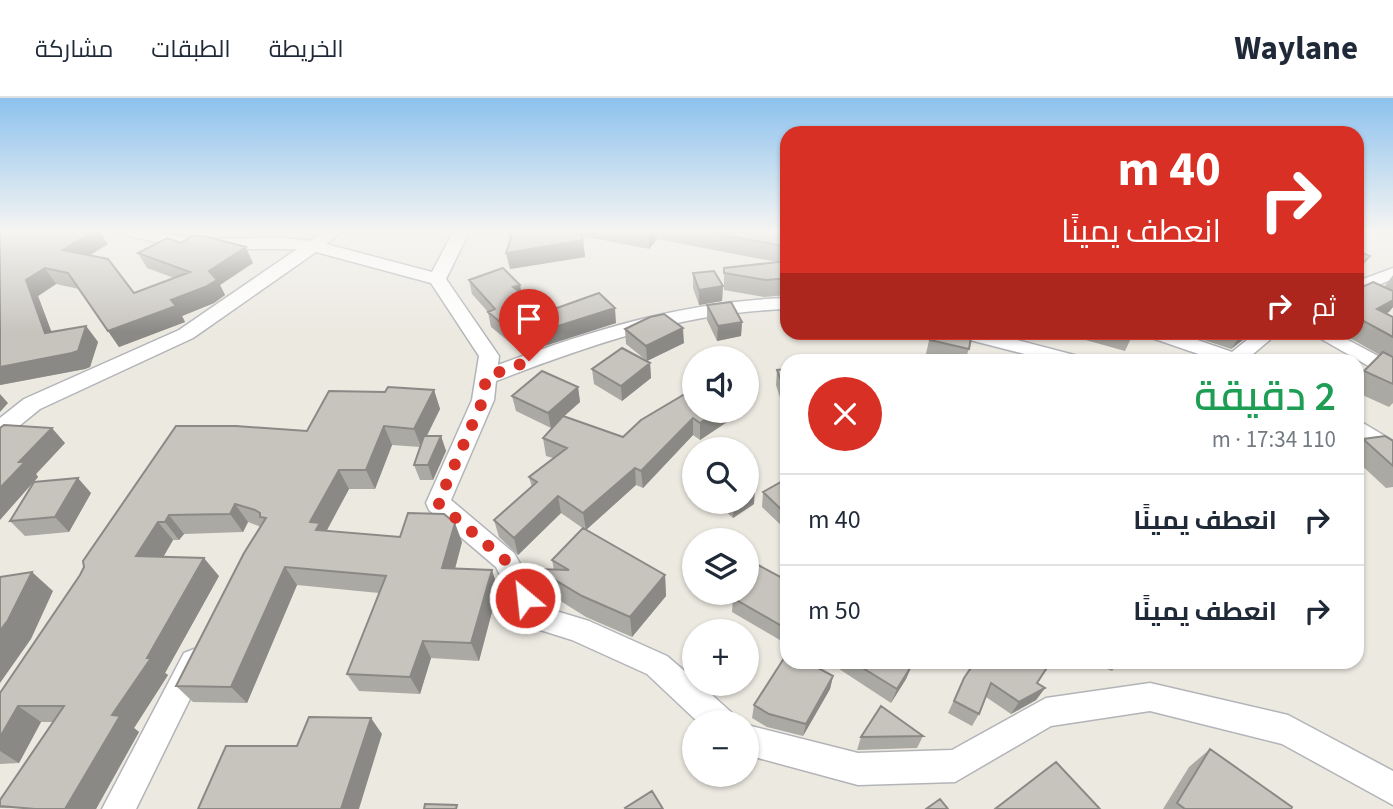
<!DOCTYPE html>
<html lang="ar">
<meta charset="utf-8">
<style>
:root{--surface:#fff;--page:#f2f2f3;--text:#1f2937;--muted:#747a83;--line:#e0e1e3}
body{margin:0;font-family:"Source Sans 3",Cairo,sans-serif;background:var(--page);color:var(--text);direction:rtl;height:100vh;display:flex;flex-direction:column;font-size:26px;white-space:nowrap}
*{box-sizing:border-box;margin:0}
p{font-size:23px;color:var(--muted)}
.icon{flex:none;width:38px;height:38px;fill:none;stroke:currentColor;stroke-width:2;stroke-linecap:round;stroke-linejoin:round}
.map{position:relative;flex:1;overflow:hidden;direction:ltr}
.drawer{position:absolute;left:780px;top:256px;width:584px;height:315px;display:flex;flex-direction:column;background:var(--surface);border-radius:21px;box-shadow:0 2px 5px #0004;direction:rtl}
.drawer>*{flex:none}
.banner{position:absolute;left:780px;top:28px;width:584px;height:214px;border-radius:21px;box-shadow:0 2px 5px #0004;direction:rtl;background:#d93025;color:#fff;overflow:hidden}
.tools{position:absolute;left:682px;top:248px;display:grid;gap:14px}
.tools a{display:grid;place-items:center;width:77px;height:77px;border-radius:50%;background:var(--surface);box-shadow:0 2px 5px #0004;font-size:35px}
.pin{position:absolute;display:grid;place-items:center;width:60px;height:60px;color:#fff;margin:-72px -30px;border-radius:50% 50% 50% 0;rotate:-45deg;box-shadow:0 0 7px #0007}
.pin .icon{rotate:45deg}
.me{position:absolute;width:77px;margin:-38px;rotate:332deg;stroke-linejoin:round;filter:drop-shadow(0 0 5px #0008)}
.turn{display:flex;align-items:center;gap:24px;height:147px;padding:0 28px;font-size:32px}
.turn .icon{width:91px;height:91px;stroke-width:2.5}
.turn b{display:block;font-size:49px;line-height:60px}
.then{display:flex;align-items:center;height:66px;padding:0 28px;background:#0003;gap:14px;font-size:26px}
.round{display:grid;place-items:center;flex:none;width:74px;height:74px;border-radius:37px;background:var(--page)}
.overview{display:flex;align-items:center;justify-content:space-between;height:119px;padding:0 28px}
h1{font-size:42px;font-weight:600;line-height:52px;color:#1e9e55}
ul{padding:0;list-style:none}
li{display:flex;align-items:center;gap:21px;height:91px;padding:0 28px;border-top:2px solid var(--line)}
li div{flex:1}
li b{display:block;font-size:26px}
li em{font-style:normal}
header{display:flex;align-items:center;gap:42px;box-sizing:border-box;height:98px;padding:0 35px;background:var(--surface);border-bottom:2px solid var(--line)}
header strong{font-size:33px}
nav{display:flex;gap:38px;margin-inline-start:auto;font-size:24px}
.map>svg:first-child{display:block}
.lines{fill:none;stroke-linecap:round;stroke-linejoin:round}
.street-casing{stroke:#b2b4b8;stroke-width:3}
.street{fill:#fff;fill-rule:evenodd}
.wall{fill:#aba9a3}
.shaded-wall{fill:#8b8985}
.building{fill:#c7c4be;stroke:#8b8985;stroke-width:2}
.route{stroke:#d93025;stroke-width:12;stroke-dasharray:0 21.6}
</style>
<header>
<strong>Waylane</strong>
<nav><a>الخريطة</a><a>الطبقات</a><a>مشاركة</a></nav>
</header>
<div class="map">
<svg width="1393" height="711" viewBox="0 0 1393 711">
<rect width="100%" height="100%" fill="#ece9e1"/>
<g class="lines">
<defs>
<path id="street" d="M 124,134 L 159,134 L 193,141 L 283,140 L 310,143 L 322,134 L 341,134 L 326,146 L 432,174 L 453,134 L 469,134 L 446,181 L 499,258 L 498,267 C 592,232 686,203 788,200 L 788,211 C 684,214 592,246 496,283 L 494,302 L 451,402 L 514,455 L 535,492 L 556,513 L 589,523 L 667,558 L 695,582 L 695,586 L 700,586 L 732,615 L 736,625 L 699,625 L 647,576 L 572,542 L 537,531 L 515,508 L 496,469 L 429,412 L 426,405 L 472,302 L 479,258 L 431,185 L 316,154 L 193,240 L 40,311 L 8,337 L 0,340 L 0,320 L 24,301 L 179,232 L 297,151 L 193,151 L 132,139 Z
M 1393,170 L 1393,181 L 1358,195 L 1358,183 Z
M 952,234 L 986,234 L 1078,258 L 1081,262 L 1048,262 L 954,238 Z
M 1144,234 L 1174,234 L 1232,254 L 1257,234 L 1279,234 L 1246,262 L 1216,262 L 1146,238 Z
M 1309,234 L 1333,234 L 1393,266 L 1393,282 Z
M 1358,322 L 1393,343 L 1393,362 L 1385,360 L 1358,341 Z
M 194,551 L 204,555 L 208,564 L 136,711 L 102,711 L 184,555 Z
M 1150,585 L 1288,617 L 1393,673 L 1393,707 L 1282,646 L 1150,613 L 1051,628 L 955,684 L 858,687 L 747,657 L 747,627 L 858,655 L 952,652 L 1046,600 Z"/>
</defs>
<!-- street casing -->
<use href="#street" class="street-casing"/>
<!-- street -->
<use href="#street" class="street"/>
</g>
<!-- wall -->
<path class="wall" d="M 0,134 L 100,134 L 108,146 L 90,157 L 134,195 L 174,180 L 147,170 L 138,155 L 181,145 L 253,165 L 220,187 L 225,197 L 214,205 L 182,218 L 185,224 L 119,249 L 79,191 L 56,186 L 38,198 L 51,234 L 86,228 L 98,244 L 90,269 L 85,271 L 0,287 Z
M 507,134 L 788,134 L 788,197 L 764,199 L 724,192 L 724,170 L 776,164 L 657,141 L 649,151 L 581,138 L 583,142 L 585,159 L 510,171 L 510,145 Z
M 693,175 L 723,188 L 722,203 L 699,207 L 693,190 Z
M 1393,177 L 1393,209 L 1386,216 L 1393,219 L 1393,305 L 1389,309 L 1358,295 L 1358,281 L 1380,257 L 1339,234 L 1358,234 L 1358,191 L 1384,189 Z
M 469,182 L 522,196 L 546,214 L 616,225 L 535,251 L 523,241 L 513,247 L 491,229 L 488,214 L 472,196 Z
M 707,207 L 742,224 L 741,238 L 717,243 L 707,222 Z
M 625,231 L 684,245 L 647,263 L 626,246 Z
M 931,234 L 972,234 L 969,251 L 965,262 L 937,262 L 925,260 Z
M 1057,234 L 1134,234 L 1125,253 Z
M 1198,234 L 1248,234 L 1244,241 L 1231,251 L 1195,239 Z
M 650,265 L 651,280 L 622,303 L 594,286 L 592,271 Z
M 788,271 L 788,337 L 783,320 L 784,312 L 776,287 L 777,272 Z
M 578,289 L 580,304 L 564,318 L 623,339 L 695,313 L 731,313 L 730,322 L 700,342 L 693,337 L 643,390 L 636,387 L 586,432 L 665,477 L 666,498 L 632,539 L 586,519 L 543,492 L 537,471 L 554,472 L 552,462 L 584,431 L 561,415 L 518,457 L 499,439 L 494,422 L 532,389 L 529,379 L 553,360 L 546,358 L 543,340 L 556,326 L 551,330 L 516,313 L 512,298 Z
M 434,292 L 440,311 L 427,338 L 441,338 L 446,353 L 433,382 L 420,382 L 414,367 L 420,349 L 392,347 L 375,391 L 349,391 L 326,433 L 462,444 L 455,471 L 498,491 L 479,563 L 431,560 L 420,596 L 359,593 L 347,576 L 379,495 L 297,487 L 247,605 L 193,604 L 176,588 L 261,429 L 248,424 L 243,434 L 184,436 L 179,442 L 173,442 L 163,459 L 219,478 L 165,575 L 168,577 L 134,630 L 139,634 L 96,711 L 0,710 L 0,702 L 53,624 L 41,624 L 19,665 L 0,666 L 0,595 L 80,477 L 84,469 L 307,333 L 385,294 Z
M 0,330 L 65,345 L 36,376 L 38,379 L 34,384 L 91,395 L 69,434 L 25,438 L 10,423 L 34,384 Z
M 1363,341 L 1393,343 L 1393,389 L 1386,390 L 1358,364 L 1358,347 Z
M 788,380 L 788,434 L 762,409 L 763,394 Z
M 715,404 L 747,404 L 754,406 L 733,420 Z
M 788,483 L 788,540 L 785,545 L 732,514 L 733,500 Z
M 831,564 L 905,564 L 912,567 L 906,581 L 891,605 L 830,565 Z
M 1089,564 L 1120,564 L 1112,573 Z
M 833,578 L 830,591 L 803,638 L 767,629 L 752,620 L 754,607 Z
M 964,580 L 1037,585 L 1045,590 L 1036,602 L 1011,616 L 986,599 L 979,616 L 972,628 L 948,615 Z
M 923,638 L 917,650 L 857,652 L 861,639 Z
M 1210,651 L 1291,711 L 1163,711 L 1189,669 Z"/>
<!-- shaded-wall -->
<path class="shaded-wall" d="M 92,134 L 100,134 L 108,146 L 74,167 L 63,152 Z
M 649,134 L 657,134 L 657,141 L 649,151 Z
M 583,142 L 585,159 L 510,171 L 506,155 Z
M 246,149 L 253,165 L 220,187 L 225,197 L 214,205 L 182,218 L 185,224 L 119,249 L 108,233 L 171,202 L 209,173 Z
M 1370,158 L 1360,171 L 1358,173 L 1358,169 Z
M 45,170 L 56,186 L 38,198 L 58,251 L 45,235 L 26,182 Z
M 520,187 L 523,201 L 513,189 Z
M 723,188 L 722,203 L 699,207 L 699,192 Z
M 1393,202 L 1393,209 L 1389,214 L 1368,226 L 1377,211 Z
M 615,210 L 616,225 L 535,251 L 533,236 Z
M 742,224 L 741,238 L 717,243 L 718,228 Z
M 520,226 L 523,241 L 513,247 L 510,232 Z
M 86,228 L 98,244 L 90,269 L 85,271 L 0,287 L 0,269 Z
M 683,230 L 684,245 L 647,263 L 646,248 Z
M 1243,234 L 1248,234 L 1244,241 L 1231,251 Z
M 650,265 L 651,280 L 622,303 L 621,288 Z
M 578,289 L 580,304 L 551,330 L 548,315 Z
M 434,292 L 440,311 L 421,349 L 414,331 Z
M 0,296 L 8,305 L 0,314 Z
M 718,313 L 731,313 L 730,322 L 700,342 L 700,325 Z
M 693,320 L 693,337 L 643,390 L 641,373 Z
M 384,328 L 392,347 L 375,391 L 366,372 Z
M 52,330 L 65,345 L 36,376 L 38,379 L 0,422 L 0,390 L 19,364 Z
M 441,338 L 446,353 L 433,382 L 428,367 Z
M 635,370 L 636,387 L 586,432 L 583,415 Z
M 339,372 L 349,391 L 326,434 L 327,451 L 310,424 Z
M 78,380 L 91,395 L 69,434 L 55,419 Z
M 755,391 L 754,406 L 733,420 L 734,405 L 747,404 L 747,396 Z
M 558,398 L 561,415 L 518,457 L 514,440 Z
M 235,406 L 248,424 L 243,434 L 230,416 Z
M 169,417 L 184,436 L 179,442 L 165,424 Z
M 158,424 L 173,442 L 153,477 L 136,458 Z
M 455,425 L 462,444 L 450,489 L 442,470 Z
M 204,460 L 219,478 L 165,575 L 168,577 L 134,630 L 139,634 L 96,711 L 65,711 L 112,617 Z
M 285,469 L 297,487 L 247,605 L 231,589 Z
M 492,472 L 498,491 L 479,563 L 471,545 Z
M 32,474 L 53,493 L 31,541 L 0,585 L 0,533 Z
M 665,477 L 666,498 L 632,539 L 630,519 Z
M 788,530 L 788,540 L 785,545 L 787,531 Z
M 423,543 L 431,560 L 420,596 L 410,579 Z
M 912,567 L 906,581 L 891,605 L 897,591 Z
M 833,578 L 830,591 L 803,638 L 806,626 Z
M 1045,590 L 1036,602 L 1011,616 L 1019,604 Z
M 18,608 L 41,624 L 19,665 L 0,653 L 0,639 Z
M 371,620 L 382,636 L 359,711 L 341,711 Z"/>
<!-- building -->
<path class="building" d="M 0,134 L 92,134 L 63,152 L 108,161 L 134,195 L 190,174 L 138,155 L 167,140 L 181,145 L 192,138 L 204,138 L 246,149 L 209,173 L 217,182 L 205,189 L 171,202 L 176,208 L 108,233 L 68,175 L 45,170 L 26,182 L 45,235 L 86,228 L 78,253 L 72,255 L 0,269 Z
M 513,134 L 580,134 L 583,142 L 506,155 Z
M 709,134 L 788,134 L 788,149 Z
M 1358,153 L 1370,158 L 1358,169 Z
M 788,163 L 788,180 L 766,182 L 724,175 L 724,170 Z
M 503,170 L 520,187 L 513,189 L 546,214 L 599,195 L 615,210 L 533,236 L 520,226 L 510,232 L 488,214 L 495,211 L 469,182 Z
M 714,173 L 723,188 L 699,192 L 693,175 Z
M 1373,184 L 1393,193 L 1393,202 L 1377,211 L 1393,219 L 1393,239 L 1358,220 L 1358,191 Z
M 731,204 L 742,224 L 718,228 L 707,207 Z
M 664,216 L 683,230 L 646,248 L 625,231 L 650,219 Z
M 932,234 L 972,234 L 969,251 L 930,242 Z
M 622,250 L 650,265 L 621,288 L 592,271 Z
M 1383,254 L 1393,259 L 1393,286 L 1364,273 Z
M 788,271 L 788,302 L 777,272 Z
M 542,273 L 578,289 L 548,315 L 512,298 Z
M 388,289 L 434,292 L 414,331 L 384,328 L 366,372 L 339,372 L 310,424 L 320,425 L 316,432 L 400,439 L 408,415 L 444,416 L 455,425 L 442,470 L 492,472 L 471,545 L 423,543 L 410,579 L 347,576 L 386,478 L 285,469 L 231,589 L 176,588 L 244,455 L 266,420 L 260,419 L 260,415 L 255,412 L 235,406 L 230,416 L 169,417 L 165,424 L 158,424 L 136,458 L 204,460 L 147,560 L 151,560 L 112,617 L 120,618 L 65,711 L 35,711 L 0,708 L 0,702 L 64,608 L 18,608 L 0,639 L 0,595 L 80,477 L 84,469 L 83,463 L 176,328 L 236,328 L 307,333 L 329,293 L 385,294 Z
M 695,290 L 695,313 L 718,313 L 700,325 L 693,320 L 641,373 L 635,370 L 583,415 L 558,398 L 514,440 L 494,422 L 537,384 L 529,379 L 567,350 L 543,340 L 563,318 L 623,339 L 641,322 Z
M 4,327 L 52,330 L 19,364 L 25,364 L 0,390 L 0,330 Z
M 424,338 L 441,338 L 428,367 L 414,367 Z
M 1385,338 L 1393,343 L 1393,368 L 1363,341 Z
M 78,380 L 55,419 L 10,423 L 34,384 Z
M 788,380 L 788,418 L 763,394 Z
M 747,384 L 755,391 L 747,396 Z
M 583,430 L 665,477 L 630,519 L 582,498 L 537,471 L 569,472 L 552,462 Z
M 758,467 L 788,483 L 787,531 L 733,500 L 737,495 L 747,495 L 747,481 Z
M 32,474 L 8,522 L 0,533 L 0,479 Z
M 788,554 L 788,564 L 807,564 L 833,578 L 806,626 L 769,616 L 754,607 Z
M 853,564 L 905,564 L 912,567 L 897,591 Z
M 975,564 L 1041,564 L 1048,568 L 1037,585 L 1045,590 L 1019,604 L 991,585 L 979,616 L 954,603 L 964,580 Z
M 881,608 L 923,638 L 861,639 Z
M 309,619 L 371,620 L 341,711 L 198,711 L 226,648 L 297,648 Z
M 1210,651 L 1292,709 L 1291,711 L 1185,711 L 1177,705 Z
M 1056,664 L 1100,711 L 995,711 Z
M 652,693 L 663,711 L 626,711 L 625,710 Z
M 940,701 L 948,711 L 926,711 Z
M 425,706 L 457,707 L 456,711 L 424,711 Z"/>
<!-- sky -->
<linearGradient id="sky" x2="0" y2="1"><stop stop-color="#8dc2ee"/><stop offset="0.57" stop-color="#f6f5f2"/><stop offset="1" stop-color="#f6f5f2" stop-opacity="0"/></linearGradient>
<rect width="1393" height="234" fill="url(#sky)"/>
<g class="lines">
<!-- route -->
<path class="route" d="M 525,500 L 505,462 L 438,405 L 483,302 L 486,279 L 529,263"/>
</g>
</svg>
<div class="tools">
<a><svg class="icon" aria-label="sound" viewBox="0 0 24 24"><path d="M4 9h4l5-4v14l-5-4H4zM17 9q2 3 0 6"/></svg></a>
<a><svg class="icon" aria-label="search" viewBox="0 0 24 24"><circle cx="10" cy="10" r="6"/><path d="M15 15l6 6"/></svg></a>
<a><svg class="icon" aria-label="layers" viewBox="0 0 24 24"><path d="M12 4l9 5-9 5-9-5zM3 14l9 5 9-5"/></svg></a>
<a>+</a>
<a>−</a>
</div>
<div class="pin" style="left:529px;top:263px;background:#d93025"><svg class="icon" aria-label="arrive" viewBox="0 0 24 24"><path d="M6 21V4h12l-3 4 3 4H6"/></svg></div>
<svg class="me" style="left:525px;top:500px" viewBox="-20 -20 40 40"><circle r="17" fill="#d93025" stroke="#fff" stroke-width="3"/><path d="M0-11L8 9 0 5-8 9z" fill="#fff"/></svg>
<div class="banner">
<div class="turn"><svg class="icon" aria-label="right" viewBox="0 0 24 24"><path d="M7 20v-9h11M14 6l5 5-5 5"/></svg><div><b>40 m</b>انعطف يمينًا</div></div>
<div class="then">ثم<svg class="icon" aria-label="right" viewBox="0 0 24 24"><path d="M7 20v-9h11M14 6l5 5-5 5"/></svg></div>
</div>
<section class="drawer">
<div class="overview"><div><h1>2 دقيقة</h1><p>110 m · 17:34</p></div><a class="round" style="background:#d93025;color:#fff"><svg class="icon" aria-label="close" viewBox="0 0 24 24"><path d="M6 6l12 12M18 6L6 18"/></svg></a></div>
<ul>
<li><svg class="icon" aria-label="right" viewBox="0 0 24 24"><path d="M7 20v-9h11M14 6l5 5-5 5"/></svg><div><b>انعطف يمينًا</b></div><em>40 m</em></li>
<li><svg class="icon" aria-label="right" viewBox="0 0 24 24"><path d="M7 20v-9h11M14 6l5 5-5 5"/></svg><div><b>انعطف يمينًا</b></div><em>50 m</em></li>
</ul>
</section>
</div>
